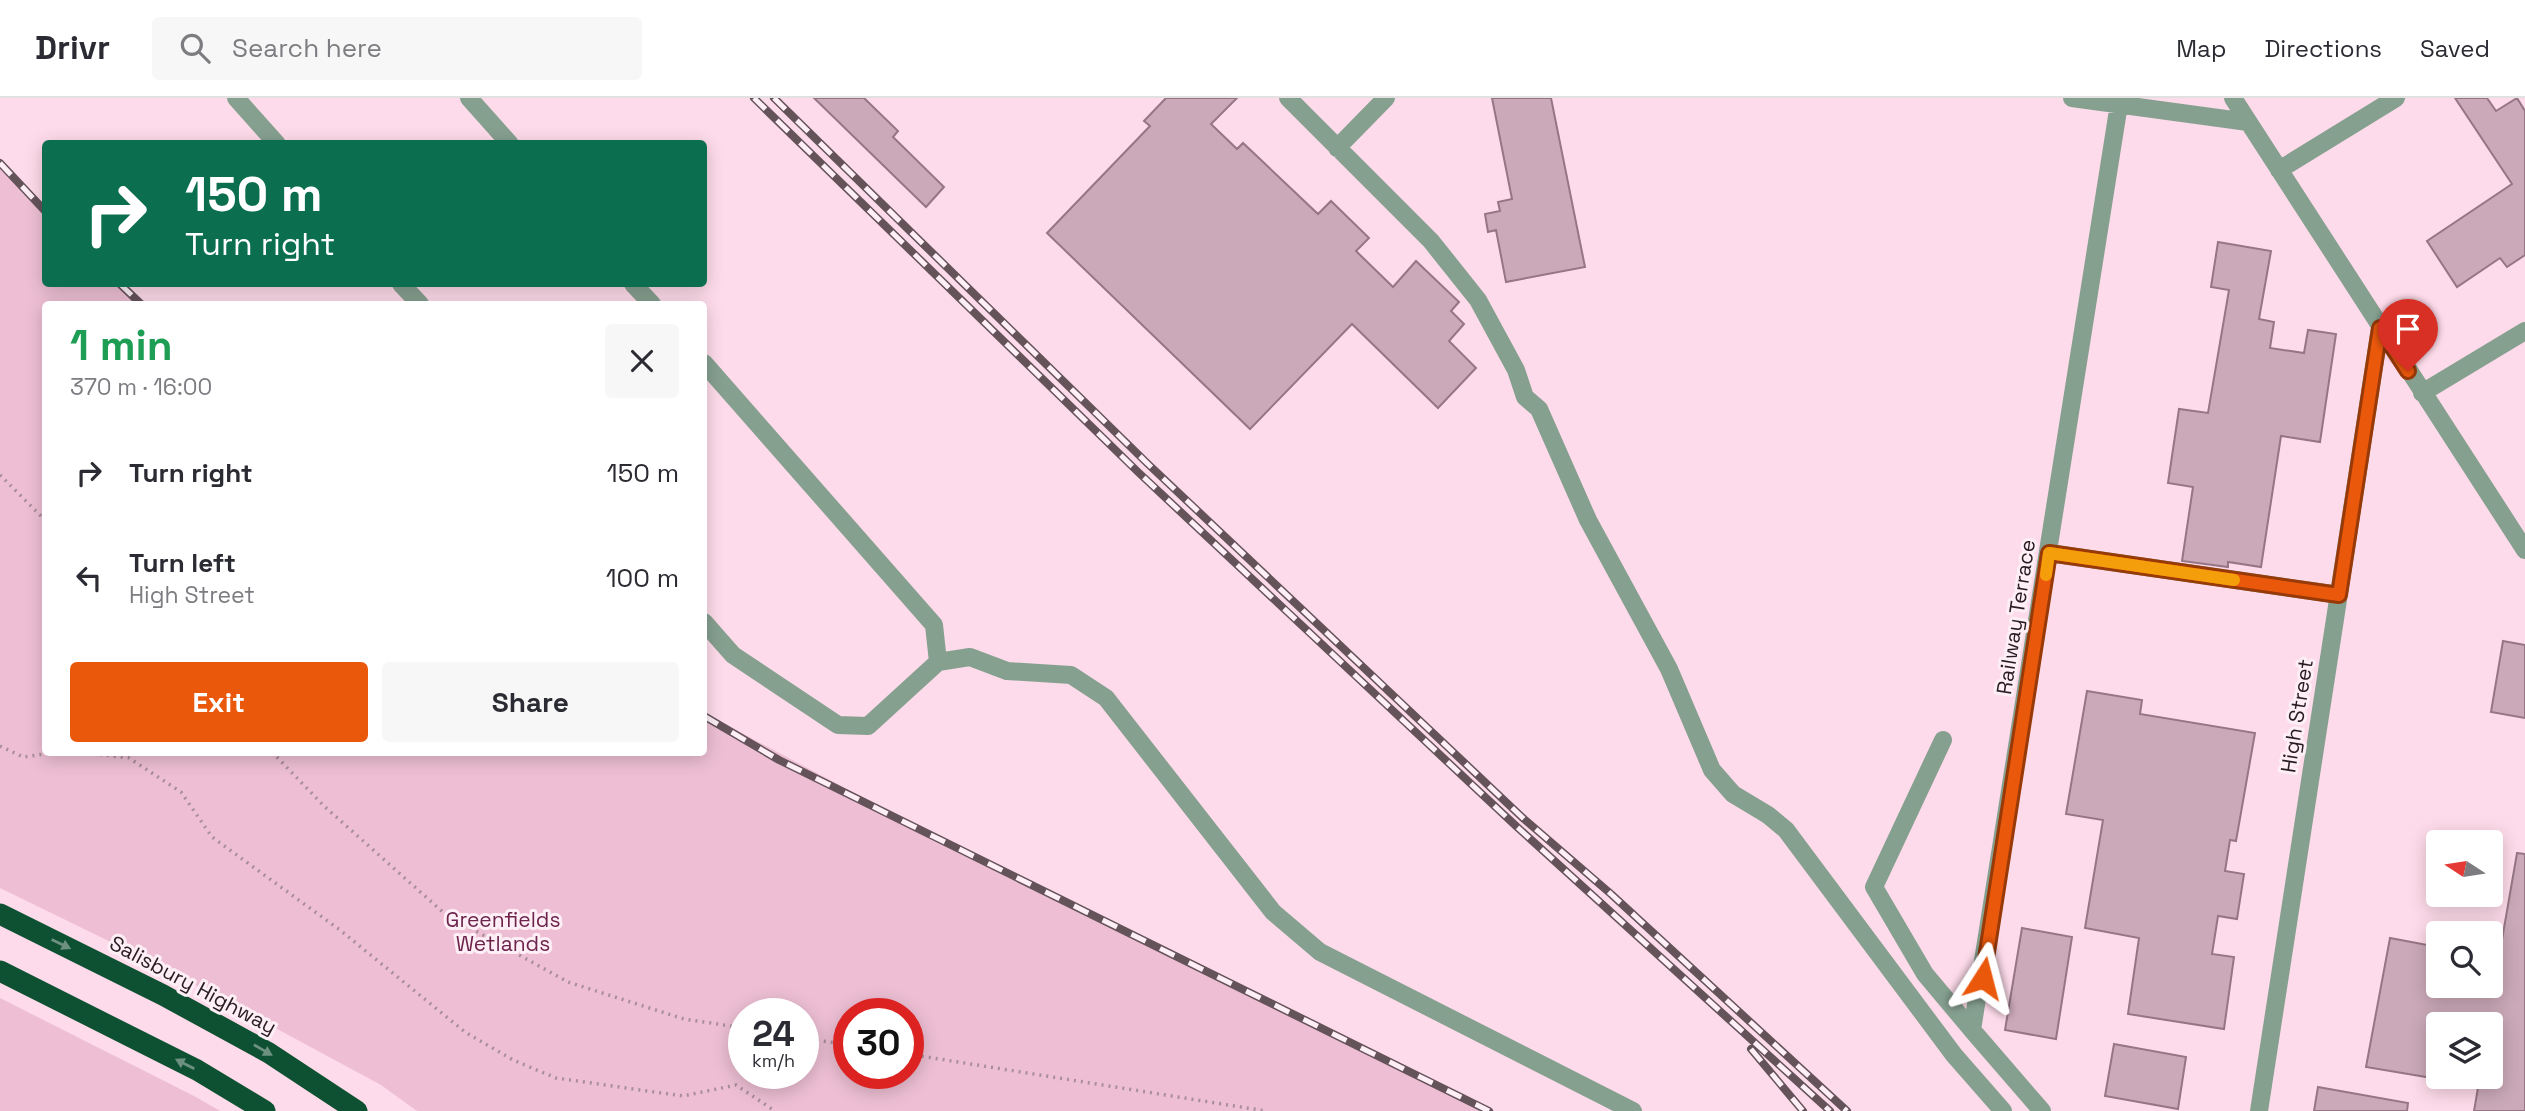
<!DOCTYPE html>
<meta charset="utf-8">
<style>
:root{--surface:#fff;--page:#f7f7f7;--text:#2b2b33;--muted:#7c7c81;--line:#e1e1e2;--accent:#ea580c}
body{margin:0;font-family:"Space Grotesk",sans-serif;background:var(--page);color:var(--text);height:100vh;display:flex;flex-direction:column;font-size:26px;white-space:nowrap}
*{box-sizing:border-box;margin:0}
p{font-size:23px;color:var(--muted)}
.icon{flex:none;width:38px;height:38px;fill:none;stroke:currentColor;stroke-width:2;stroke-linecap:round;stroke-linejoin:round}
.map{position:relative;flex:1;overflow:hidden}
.sheet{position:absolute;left:42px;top:203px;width:665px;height:455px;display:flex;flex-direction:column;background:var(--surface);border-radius:7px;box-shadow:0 4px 18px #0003}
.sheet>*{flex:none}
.banner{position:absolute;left:42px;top:42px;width:665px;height:147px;border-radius:7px;box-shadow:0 4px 18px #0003;background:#0b6e4f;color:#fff;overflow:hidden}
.needle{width:46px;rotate:282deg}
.tools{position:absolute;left:2426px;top:732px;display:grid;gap:14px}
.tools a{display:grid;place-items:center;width:77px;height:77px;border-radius:7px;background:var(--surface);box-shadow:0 4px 18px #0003;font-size:35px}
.speed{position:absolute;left:728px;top:900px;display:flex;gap:14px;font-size:35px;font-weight:700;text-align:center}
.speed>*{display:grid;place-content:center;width:91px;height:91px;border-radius:50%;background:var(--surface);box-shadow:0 4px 18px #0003;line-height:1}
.speed small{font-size:18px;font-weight:400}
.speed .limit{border:10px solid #d22;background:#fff;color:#111}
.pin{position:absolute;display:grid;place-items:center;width:60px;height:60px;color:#fff;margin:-72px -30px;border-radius:50% 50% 50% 0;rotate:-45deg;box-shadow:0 0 7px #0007}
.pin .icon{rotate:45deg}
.me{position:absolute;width:77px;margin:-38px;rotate:9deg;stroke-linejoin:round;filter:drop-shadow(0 0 5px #0008)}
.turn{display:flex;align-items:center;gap:24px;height:147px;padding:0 28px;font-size:32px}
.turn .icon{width:91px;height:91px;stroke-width:2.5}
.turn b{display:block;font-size:49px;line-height:60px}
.round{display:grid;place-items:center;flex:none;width:74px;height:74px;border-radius:7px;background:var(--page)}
.head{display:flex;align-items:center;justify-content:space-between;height:119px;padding:0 28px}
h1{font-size:42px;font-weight:700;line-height:52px;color:#1e9e55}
.action{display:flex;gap:14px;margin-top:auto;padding:14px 28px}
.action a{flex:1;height:80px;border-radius:7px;background:var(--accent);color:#fff;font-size:28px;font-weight:700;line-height:80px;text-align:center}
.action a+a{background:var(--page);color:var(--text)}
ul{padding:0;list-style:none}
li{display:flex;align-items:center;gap:21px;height:105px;padding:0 28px}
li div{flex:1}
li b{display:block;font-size:26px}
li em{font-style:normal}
header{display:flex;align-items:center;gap:42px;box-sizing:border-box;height:98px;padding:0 35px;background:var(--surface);border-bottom:2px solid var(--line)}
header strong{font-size:33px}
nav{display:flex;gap:38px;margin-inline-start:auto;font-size:24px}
.search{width:490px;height:63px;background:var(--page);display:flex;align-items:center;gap:18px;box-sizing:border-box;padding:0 24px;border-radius:7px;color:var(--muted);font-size:26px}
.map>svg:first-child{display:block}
.green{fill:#eebfd4;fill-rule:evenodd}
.building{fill:#cba9b8;stroke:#967684;stroke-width:2}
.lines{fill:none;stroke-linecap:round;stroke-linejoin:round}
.path{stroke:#a88e99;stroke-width:3.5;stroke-dasharray:2 5;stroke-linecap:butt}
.minor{stroke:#86a090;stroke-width:18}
.highway{stroke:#0e5132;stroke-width:21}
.rail-casing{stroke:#65535a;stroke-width:8}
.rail{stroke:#fdeff5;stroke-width:5;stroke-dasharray:16;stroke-linecap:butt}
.oneway{fill:#6e9080}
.route-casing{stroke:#983908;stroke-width:18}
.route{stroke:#ea580c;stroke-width:12}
.slow{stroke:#f59e0b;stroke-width:12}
.labels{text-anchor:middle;stroke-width:6;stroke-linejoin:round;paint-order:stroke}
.street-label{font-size:21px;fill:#281c21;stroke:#fdeff5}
.park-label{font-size:21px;fill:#6d244c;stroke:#fdeff5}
</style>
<header>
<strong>Drivr</strong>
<div class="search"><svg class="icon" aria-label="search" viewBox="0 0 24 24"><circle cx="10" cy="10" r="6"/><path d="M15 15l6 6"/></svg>Search here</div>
<nav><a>Map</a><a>Directions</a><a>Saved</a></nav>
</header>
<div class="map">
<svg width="2525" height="1013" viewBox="0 0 2525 1013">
<rect width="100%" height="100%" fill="#fedbea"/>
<!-- green -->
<path class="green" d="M 0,67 L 45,114 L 46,186 L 120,186 L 141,206 L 46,206 L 46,654 L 704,654 L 704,615 L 971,757 L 1489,1013 L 417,1013 L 381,987 L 166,871 L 0,790 ZM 803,915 L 803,975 L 744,975 L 744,915 ZM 908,915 L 908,975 L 849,975 L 849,915 Z
M 0,900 L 196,999 L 220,1013 L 0,1013 Z"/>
<!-- building -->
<path class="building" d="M 814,0 L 864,0 L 898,33 L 893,39 L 944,89 L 926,109 Z
M 1166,0 L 1237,0 L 1211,26 L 1237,51 L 1243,45 L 1318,116 L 1331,103 L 1369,140 L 1356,153 L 1393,189 L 1416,163 L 1459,204 L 1451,213 L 1464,226 L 1449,243 L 1476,270 L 1438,310 L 1352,226 L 1250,331 L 1047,135 L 1150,28 L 1144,23 Z
M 1492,0 L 1551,0 L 1585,169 L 1506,184 L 1496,132 L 1488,134 L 1485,116 L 1500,113 L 1498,104 L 1512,101 Z
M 2455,0 L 2487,0 L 2496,13 L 2517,0 L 2525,13 L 2525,157 L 2507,169 L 2500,160 L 2457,189 L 2427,143 L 2512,86 Z
M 2218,144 L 2271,153 L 2259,221 L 2274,224 L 2270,250 L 2304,255 L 2308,232 L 2336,236 L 2320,344 L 2281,338 L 2261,469 L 2228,464 L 2228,469 L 2182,463 L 2193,389 L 2168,385 L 2179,311 L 2208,315 L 2229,192 L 2211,189 Z
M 2503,543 L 2525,547 L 2525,620 L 2491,614 Z
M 2087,593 L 2142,602 L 2140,616 L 2255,635 L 2236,743 L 2230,742 L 2225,773 L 2244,776 L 2237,821 L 2218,818 L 2212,856 L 2234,859 L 2224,931 L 2128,916 L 2139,840 L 2085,830 L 2103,722 L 2066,716 Z
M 2517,755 L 2525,756 L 2525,1013 L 2474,1013 L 2480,978 L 2490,978 L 2490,926 L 2438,926 L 2438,981 L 2366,969 L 2390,840 L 2438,849 L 2438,887 L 2490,887 L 2490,858 L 2499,859 Z
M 2022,830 L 2072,839 L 2056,941 L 2005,932 Z
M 2114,946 L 2186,959 L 2178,1011 L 2105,998 Z
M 2318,989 L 2408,1005 L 2407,1013 L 2314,1013 Z"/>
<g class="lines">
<!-- path -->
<path class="path" d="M 0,377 L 46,423
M 0,648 L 23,659 L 61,654
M 79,654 L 129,660 L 181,694 L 212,739 L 340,832 L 465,934 L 513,962 L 556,980 L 683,998 L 736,987 L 775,1013
M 272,654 L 324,708 L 445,816 L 568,884 L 684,921 L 744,930
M 803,940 L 849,947
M 908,956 L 1266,1013"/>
<!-- minor -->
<path class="minor" d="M 236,0 L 277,46
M 469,0 L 510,46
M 1288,0 L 1431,143 L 1478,202 L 1516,272 L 1525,299 L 1539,311 L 1588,422 L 1669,571 L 1712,672 L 1733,696 L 1768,717 L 1786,732 L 1954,957 L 2003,1013
M 2072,0 L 2248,24
M 2233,0 L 2525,452
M 1337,50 L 1386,0
M 2279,72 L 2396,0
M 401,186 L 420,206
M 633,186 L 652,206
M 704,265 L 934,527 L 938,564 L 868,628 L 838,627 L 733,557 L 704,524
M 2422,295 L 2525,233
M 2049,455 L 2339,497
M 938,564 L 970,559 L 1007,573 L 1071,577 L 1106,600 L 1273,814 L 1320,854 L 1633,1013
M 1943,642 L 1874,789 L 1925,876 L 1972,932
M 2042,1013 L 1972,932 L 2119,6
M 2259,1013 L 2380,230"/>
<!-- highway -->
<path class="highway" d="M 0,816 L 163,897 L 269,955 L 357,1013
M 0,873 L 197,972 L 265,1013"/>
<defs>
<path id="rail" d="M 754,0 L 1138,374 L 1516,728 L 1830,1013
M 774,0 L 1148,366 L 1524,721 L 1611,796 L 1847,1013
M 0,65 L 46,114
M 120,186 L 141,206
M 704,618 L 779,662 L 1489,1013
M 1751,951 L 1803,1013"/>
</defs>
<!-- rail casing -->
<use href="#rail" class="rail-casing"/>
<!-- rail -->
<use href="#rail" class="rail"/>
</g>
<!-- one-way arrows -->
<defs><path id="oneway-solid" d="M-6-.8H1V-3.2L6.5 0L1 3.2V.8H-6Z" transform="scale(1.75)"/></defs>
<g class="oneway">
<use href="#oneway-solid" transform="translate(61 846) rotate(26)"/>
<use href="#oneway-solid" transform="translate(263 952) rotate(30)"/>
<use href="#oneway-solid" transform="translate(185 966) rotate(-153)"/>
</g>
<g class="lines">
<defs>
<path id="route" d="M 1983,880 L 2049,455 L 2339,497 L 2380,230 L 2408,273"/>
</defs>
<!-- route casing -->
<use href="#route" class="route-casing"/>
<!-- route -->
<use href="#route" class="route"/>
<!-- slow -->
<path class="slow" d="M 2046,477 L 2049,455 L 2234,482"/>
</g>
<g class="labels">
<!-- street labels -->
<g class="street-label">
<text transform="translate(2016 519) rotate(-81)" y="7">Railway Terrace</text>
<text transform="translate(2297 618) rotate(-81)" y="7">High Street</text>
<text transform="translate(193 887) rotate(28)" y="7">Salisbury Highway</text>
</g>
<!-- park labels -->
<g class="park-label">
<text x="503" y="829">Greenfields<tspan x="503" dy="24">Wetlands</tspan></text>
</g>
</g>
</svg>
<div class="tools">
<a><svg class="needle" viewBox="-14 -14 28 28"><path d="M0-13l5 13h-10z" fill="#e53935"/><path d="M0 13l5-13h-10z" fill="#7c7c81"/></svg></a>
<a><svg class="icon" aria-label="search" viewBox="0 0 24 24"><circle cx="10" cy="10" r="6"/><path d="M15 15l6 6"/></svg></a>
<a><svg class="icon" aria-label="layers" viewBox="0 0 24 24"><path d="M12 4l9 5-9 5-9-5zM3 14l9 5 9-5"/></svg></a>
</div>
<div class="speed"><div>24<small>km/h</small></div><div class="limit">30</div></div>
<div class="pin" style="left:2408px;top:273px;background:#d93025"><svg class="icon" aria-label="arrive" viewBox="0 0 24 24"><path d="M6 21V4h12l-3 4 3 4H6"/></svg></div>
<svg class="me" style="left:1983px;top:880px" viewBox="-20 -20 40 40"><path d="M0-17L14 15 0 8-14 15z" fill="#ea580c" stroke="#fff" stroke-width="4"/></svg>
<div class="banner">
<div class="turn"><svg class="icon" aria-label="right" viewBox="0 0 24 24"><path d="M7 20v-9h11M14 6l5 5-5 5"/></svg><div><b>150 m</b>Turn right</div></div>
</div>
<section class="sheet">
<div class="head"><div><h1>1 min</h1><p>370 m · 16:00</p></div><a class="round"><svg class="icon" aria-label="close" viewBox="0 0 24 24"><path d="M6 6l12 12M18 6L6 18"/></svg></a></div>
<ul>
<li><svg class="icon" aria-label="right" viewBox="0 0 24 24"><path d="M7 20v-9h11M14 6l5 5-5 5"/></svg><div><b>Turn right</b></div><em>150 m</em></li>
<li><svg class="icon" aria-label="left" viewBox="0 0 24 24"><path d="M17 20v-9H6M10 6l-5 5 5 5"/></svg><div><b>Turn left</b><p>High Street</p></div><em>100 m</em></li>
</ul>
<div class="action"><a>Exit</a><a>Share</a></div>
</section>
</div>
